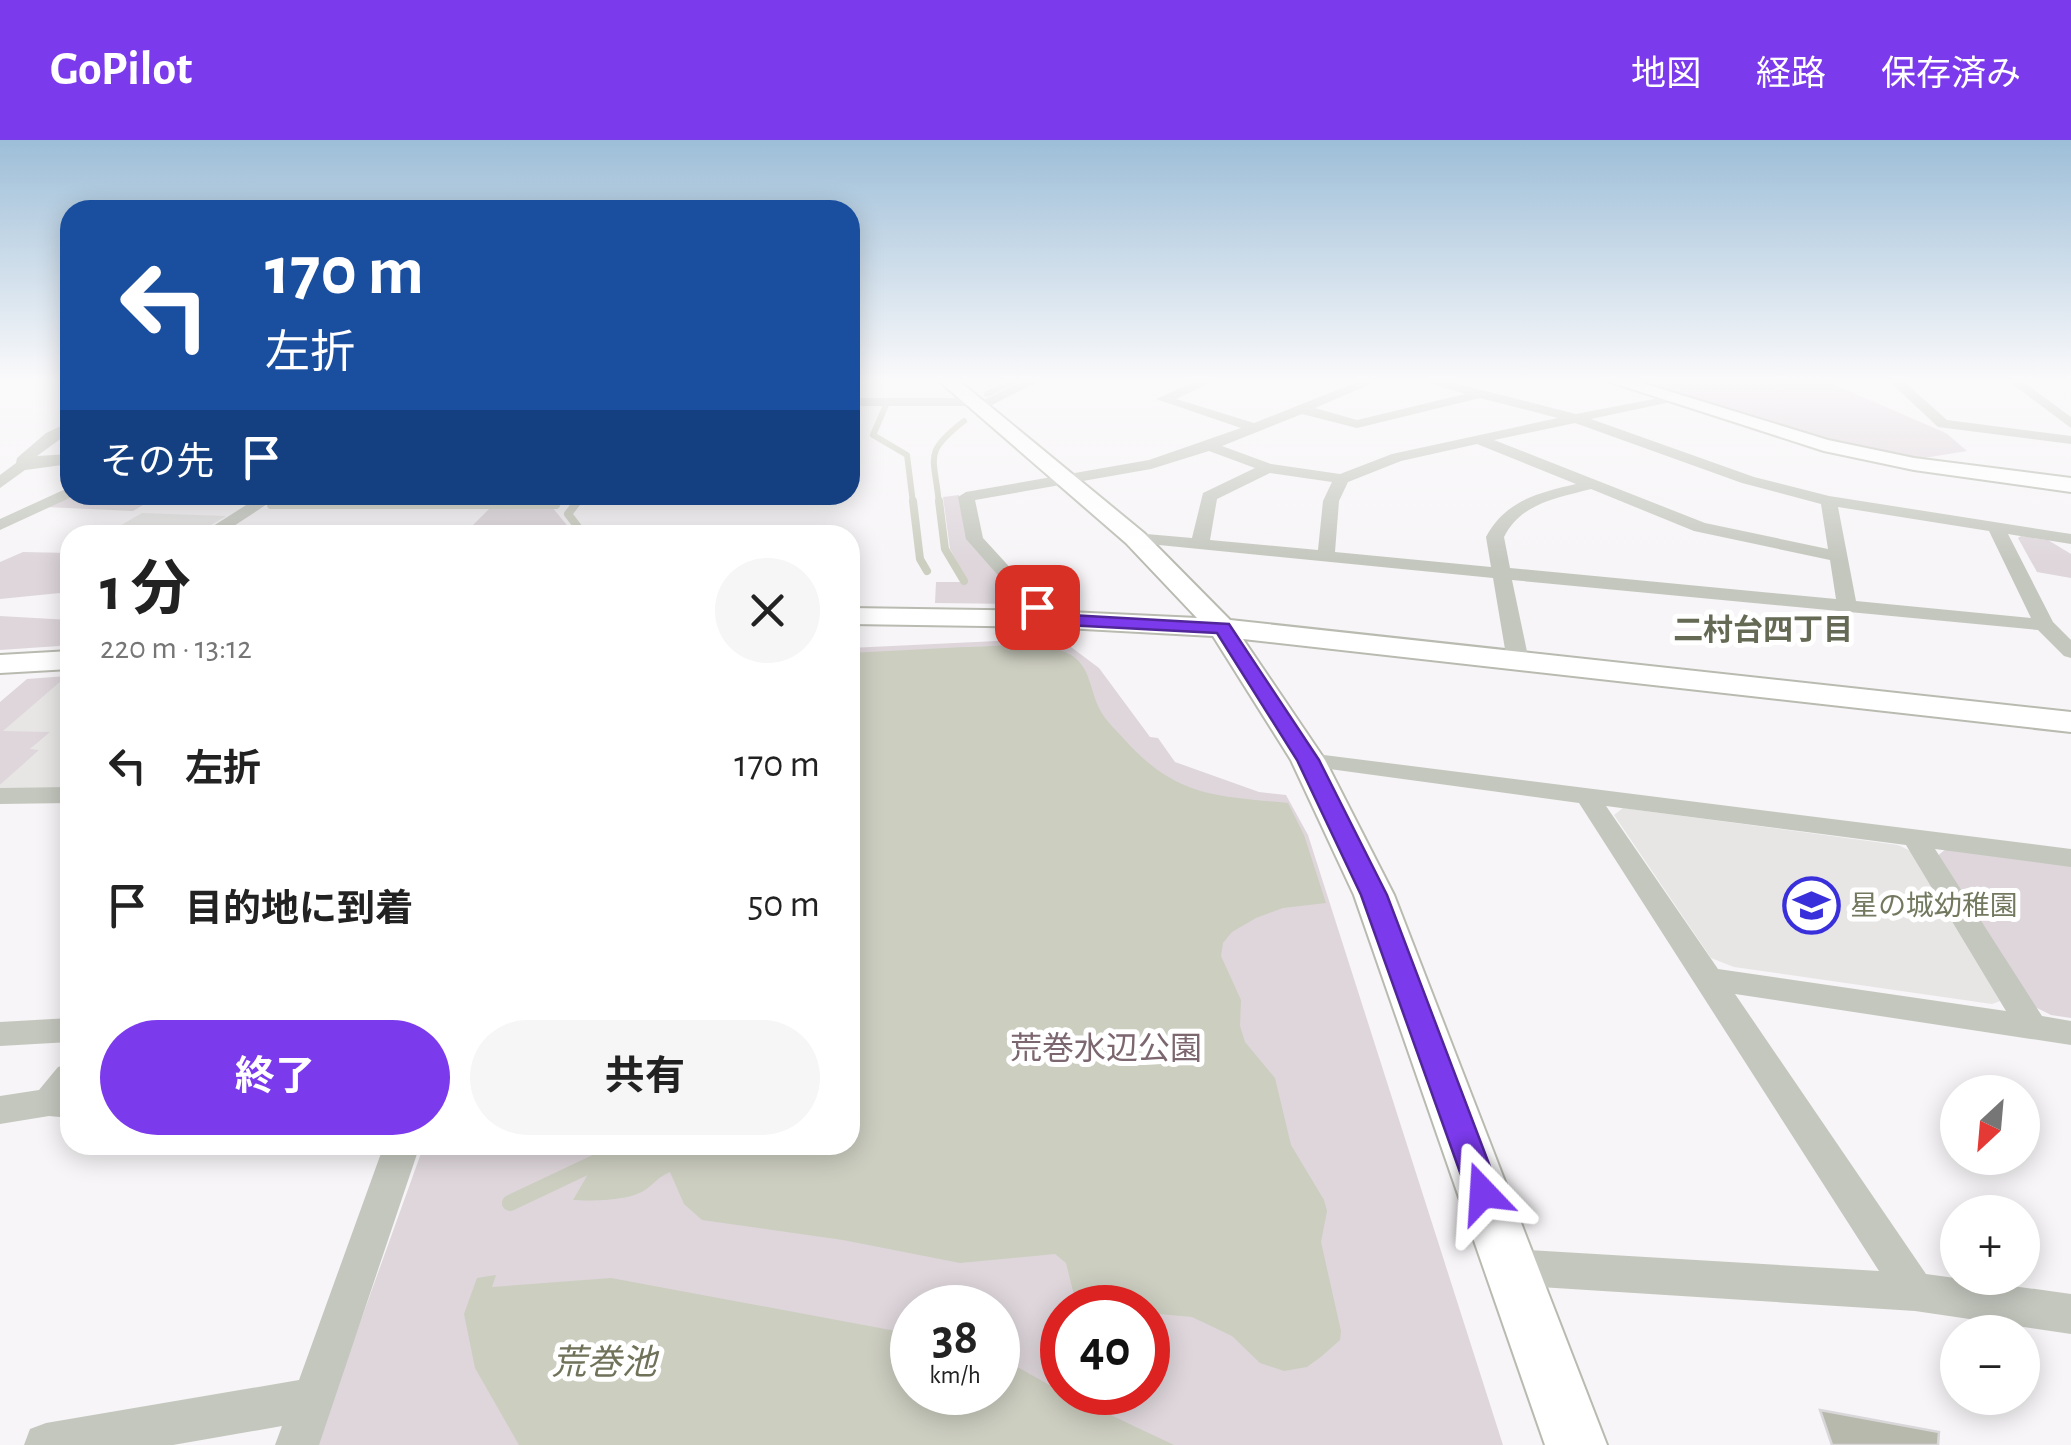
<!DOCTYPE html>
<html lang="ja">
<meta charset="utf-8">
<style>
:root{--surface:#fff;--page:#f6f6f6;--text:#222;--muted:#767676;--accent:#7c3aed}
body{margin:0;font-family:"Alegreya Sans","Noto Sans JP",sans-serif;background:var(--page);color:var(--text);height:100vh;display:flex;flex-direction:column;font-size:38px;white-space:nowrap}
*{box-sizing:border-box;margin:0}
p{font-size:32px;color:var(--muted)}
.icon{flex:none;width:55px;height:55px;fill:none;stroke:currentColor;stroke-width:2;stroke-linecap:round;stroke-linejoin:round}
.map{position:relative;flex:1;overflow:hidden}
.drawer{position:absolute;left:60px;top:385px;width:800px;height:630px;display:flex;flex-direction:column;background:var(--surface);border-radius:30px;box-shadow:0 5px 25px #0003}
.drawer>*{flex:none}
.top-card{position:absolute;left:60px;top:60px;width:800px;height:305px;border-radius:30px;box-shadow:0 5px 25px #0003;background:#1a4fa0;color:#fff;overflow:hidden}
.needle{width:65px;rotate:206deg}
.tools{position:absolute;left:1940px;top:935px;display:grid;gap:20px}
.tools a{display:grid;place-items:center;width:100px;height:100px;border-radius:50%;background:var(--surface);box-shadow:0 5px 25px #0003;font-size:50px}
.speed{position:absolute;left:890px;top:1145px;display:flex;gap:20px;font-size:50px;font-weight:700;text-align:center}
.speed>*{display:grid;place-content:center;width:130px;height:130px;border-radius:50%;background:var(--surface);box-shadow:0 5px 25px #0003;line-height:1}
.speed small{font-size:25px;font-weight:400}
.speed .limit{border:15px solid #d22;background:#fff;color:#111}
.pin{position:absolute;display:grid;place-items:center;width:85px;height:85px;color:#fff;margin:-42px;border-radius:20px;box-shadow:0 5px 15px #0006}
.me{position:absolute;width:110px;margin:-55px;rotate:340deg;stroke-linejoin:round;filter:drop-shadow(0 0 8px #0008)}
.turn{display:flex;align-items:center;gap:35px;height:210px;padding:0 40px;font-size:45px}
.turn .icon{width:130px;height:130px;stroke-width:2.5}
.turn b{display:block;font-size:70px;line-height:85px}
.then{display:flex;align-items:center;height:95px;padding:0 40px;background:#0003;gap:20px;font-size:38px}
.round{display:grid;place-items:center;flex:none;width:105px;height:105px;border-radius:52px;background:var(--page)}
.headline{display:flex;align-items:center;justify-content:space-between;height:170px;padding:0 40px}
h1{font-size:60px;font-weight:700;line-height:75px}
.button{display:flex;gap:20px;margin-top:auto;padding:20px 40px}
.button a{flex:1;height:115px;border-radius:60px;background:var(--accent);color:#fff;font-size:40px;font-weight:700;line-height:115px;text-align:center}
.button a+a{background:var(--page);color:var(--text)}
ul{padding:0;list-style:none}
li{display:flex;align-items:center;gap:30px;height:140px;padding:0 40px}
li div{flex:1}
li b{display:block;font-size:38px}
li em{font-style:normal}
header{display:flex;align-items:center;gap:60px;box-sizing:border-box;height:140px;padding:0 50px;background:var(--accent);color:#fff}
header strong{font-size:48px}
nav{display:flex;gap:55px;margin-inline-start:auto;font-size:35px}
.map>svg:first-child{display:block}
.built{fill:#e7e6e5}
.green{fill:#ded6db;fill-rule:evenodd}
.water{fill:#cccec0}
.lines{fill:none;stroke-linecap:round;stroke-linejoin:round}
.stream-far2{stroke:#cccec0;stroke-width:6}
.stream-far1{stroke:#cccec0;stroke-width:8}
.stream{stroke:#cccec0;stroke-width:16}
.building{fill:#b7b9ac;stroke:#d9d7d9;stroke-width:2.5}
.secondary-casing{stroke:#b9bbb1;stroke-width:4}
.street{fill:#c4c7be;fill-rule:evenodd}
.secondary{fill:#fff;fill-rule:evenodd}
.route{fill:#7c3aed;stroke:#51269a;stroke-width:2.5}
.labels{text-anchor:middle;stroke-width:10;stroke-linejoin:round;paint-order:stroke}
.poi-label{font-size:28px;fill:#72795f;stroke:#fff;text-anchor:start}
.neighbourhood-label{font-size:30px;font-weight:bold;fill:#656a55;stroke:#fff}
.near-park-label{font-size:32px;fill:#7c666f;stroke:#fff}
.near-water-label{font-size:35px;font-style:italic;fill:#707259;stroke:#fff}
</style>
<header>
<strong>GoPilot</strong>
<nav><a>地図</a><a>経路</a><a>保存済み</a></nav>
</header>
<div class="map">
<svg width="2071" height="1305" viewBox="0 0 2071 1305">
<rect width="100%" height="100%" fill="#f7f5f7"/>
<!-- built -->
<path class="built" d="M 142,373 L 226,376 L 195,395 L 104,395 Z
M 67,536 L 70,536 L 70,650 L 0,651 L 0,645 L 38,610 L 29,610 L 48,592 L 1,592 Z
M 1623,668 L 1898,705 L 1915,713 L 2003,860 L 1992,864 L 1734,827 L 1711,818 L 1614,675 Z"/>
<!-- green -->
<path class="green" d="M 1635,240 L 1823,240 L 1946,293 L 1967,311 L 1918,319 L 1835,302 Z
M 70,355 L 160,355 L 133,371 L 45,367 Z
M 959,355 L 970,402 L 1026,464 L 935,463 L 936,442 L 968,442 L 950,409 L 943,357 Z
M 492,366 L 552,367 L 575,395 L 463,395 Z
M 2021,396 L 2048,400 L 2071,414 L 2071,438 L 2037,432 L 2018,398 Z
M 23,412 L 70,413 L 70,452 L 0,459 L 0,422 Z
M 0,476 L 70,480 L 70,499 L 59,506 L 0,510 Z
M 1059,498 L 1099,528 L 1150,597 L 1158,598 L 1175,622 L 1259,652 L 1286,655 L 1308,695 L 1503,1305 L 316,1305 L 424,1005 L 850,1005 L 850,508 ZM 912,1168 L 998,1168 L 998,1252 L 912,1252 ZM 1062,1168 L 1148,1168 L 1148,1252 L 1062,1252 Z
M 67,536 L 3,591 L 50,592 L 30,609 L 39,610 L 0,645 L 0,562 L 27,539 Z
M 1946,709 L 2071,726 L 2071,878 L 2051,875 L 2031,865 L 1936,717 Z"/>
<!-- water -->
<path class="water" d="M 965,507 C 997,507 1042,499 1071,515 C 1090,526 1090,550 1099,568 C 1104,579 1115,589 1123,598 C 1176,657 1214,656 1288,663 L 1304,695 L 1326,763 L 1283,768 L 1256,778 L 1232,792 L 1223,803 L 1221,816 L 1241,860 L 1240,886 L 1245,902 L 1275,938 L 1291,1005 L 1324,1060 L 1327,1071 L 1321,1102 L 1341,1191 L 1340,1200 L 1322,1216 L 1307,1227 L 1284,1231 L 1260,1223 L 1232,1196 L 1192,1177 L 1148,1173 L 1148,1168 L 1077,1167 L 1066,1123 L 1055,1114 L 960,1123 L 843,1100 L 702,1080 L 684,1064 L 670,1032 C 658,1037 655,1043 645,1050 C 629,1061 592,1061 573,1060 L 605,1005 L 850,1005 L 850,513 Z
M 496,1135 L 492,1147 L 611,1138 L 912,1194 L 912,1252 L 998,1252 L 998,1216 L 1062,1252 L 1174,1305 L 519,1305 L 475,1228 L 464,1174 L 477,1138 Z"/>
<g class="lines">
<!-- stream-far2 -->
<path class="stream-far2" d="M 987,254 L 1016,240
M 886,265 L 873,295 L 907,315 L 913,363
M 576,363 L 582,355
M 939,363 C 934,315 923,313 964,281"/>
<!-- stream-far1 -->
<path class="stream-far1" d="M 578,361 L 568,374 L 584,395
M 913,361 L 920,419 L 927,431
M 939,361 L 945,409 L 964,441
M 271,365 L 556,365"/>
<!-- stream -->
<path class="stream" d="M 510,1063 L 605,1018"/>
</g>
<!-- building -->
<path class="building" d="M 1820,1270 L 1939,1292 L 1938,1305 L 1832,1305 Z"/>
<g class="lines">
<defs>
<path id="secondary" d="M 938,240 L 958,240 L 1144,393 L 1230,480 L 2071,572 L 2071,592 L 1243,499 L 1325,620 L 1394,755 L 1607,1305 L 1545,1305 L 1354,755 L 1291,620 L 1213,496 L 1047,487 L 850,484 L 850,468 L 1047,471 L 1197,478 L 1126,403 Z
M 1604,240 L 1632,240 L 1828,300 L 1914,318 L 2071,338 L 2071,352 L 1914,330 L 1824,311 Z
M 70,511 L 70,529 L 0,533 L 0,515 Z"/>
</defs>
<!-- secondary casing -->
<use href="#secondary" class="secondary-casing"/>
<!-- street -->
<path class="street" d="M 1025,240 L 1041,240 L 980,271 L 974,266 L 850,266 L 850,258 L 974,258 L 980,262 Z
M 1198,240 L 1216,240 L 1176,259 L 1254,283 L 1362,240 L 1380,240 L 1315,268 L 1357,280 L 1465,254 L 1420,240 L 1442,240 L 1576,274 L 1675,255 L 1675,261 L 1591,279 L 1754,337 L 1829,356 L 2071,394 L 2071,404 L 2008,394 L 2053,482 L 2071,500 L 2071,518 L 2064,516 L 2038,490 L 1512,440 L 1529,521 L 1518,527 L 1507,521 L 1493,438 L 1129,402 L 1129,394 L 1135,393 L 1192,398 L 1203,353 L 1255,328 L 1209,311 L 1151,329 L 975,360 L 983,398 L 1057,479 L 1054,483 L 1040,483 L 966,399 L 958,357 L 966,352 L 1149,320 L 1241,288 L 1156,259 ZM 1480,258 L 1558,278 L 1392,314 L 1340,334 L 1271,324 L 1222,306 L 1302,274 L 1357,288 ZM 1575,283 L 1742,343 L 1821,364 L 1828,409 L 1705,383 L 1494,300 ZM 1477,304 L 1576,344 C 1538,353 1506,360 1486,397 L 1491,427 L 1335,412 L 1339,361 L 1348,342 L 1401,321 ZM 1270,333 L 1332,342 L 1323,361 L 1318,410 L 1210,400 L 1217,359 ZM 1591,349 L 1694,391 L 1830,420 L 1836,459 L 1510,428 L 1504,397 C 1521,363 1557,358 1591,349 ZM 1838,367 L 1989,391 L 2031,478 L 1856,461 Z
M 1888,240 L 1902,240 L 1947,280 L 2071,296 L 2071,304 L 1938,287 Z
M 2007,240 L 2021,240 L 2071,277 L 2071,288 Z
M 70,282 L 70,292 L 37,316 L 70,314 L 70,324 L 25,330 L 0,348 L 0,335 L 16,323 L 17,318 L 46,293 Z
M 70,347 L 70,355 L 76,355 L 0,390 L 0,379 Z
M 262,355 L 281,355 L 220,395 L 199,395 Z
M 1308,613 L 2071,709 L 2071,727 L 1935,709 L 2042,876 L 2071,881 L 2071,905 L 1735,854 L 1926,1134 L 2071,1154 L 2071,1194 L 1915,1171 L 1510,1145 L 1496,1140 L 1490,1127 L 1496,1114 L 1510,1109 L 1879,1131 L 1579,663 L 1300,625 L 1296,620 L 1300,615 ZM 1606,666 L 1906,705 L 2006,871 L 1718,829 Z
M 70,647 L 70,663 L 0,664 L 0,648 Z
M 70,878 L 70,902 L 0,906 L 0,882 Z
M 70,924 L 70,978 L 49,976 L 0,984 L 0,956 L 39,950 L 58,927 Z
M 384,1005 L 420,1005 L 319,1305 L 275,1305 L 282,1286 L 173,1305 L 24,1305 L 30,1289 L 46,1283 L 299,1240 Z"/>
<!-- secondary -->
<use href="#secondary" class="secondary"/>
</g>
<!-- sky -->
<linearGradient id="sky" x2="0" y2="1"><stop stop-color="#9dbed8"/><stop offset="0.57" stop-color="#fbfafb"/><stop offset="1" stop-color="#fbfafb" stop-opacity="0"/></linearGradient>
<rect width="2071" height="423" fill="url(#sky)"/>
<!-- route -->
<path class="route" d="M 1037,462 L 1052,474 L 1229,484 L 1319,620 L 1387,755 L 1500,1053 L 1495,1063 L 1483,1068 L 1471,1063 L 1361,755 L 1297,620 L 1217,493 L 1047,484 L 1041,483 L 1028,467 Z"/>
<!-- icons -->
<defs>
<symbol id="school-ring" viewBox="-11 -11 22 22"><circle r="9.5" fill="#fff" stroke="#3930dc" stroke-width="1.5"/><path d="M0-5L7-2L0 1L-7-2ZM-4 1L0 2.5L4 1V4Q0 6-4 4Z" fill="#3930dc"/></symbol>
</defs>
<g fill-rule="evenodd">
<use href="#school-ring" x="1780" y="734" width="63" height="63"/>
</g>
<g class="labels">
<!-- poi labels -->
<g class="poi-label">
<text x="1850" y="775">星の城幼稚園</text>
</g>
<!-- neighbourhood labels -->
<g class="neighbourhood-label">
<text x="1763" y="500">二村台四丁目</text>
</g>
<!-- near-park labels -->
<g class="near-park-label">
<text x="1106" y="919">荒巻水辺公園</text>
</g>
<!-- near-water labels -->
<g class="near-water-label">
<text x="604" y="1234">荒巻池</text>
</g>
</g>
</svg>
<div class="tools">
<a><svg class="needle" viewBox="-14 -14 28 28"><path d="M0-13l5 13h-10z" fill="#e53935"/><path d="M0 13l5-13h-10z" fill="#767676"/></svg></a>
<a>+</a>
<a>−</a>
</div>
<div class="speed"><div>38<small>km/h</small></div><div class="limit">40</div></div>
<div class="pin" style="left:1037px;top:467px;background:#d93025"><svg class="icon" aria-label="arrive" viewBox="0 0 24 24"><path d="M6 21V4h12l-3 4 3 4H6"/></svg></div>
<svg class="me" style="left:1483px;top:1053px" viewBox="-20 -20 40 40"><path d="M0-17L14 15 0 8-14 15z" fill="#7c3aed" stroke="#fff" stroke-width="4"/></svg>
<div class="top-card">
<div class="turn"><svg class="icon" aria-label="left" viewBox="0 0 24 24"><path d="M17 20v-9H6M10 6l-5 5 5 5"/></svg><div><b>170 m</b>左折</div></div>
<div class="then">その先<svg class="icon" aria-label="arrive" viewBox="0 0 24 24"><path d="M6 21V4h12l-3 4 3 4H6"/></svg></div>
</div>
<section class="drawer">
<div class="headline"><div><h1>1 分</h1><p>220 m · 13:12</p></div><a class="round"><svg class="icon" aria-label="close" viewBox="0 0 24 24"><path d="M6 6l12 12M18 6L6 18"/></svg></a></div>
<ul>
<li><svg class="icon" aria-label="left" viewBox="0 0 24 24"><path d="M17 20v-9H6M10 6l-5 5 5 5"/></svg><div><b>左折</b></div><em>170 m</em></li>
<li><svg class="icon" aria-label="arrive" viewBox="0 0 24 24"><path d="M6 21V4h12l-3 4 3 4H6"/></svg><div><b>目的地に到着</b></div><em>50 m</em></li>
</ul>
<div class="button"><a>終了</a><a>共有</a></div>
</section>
</div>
